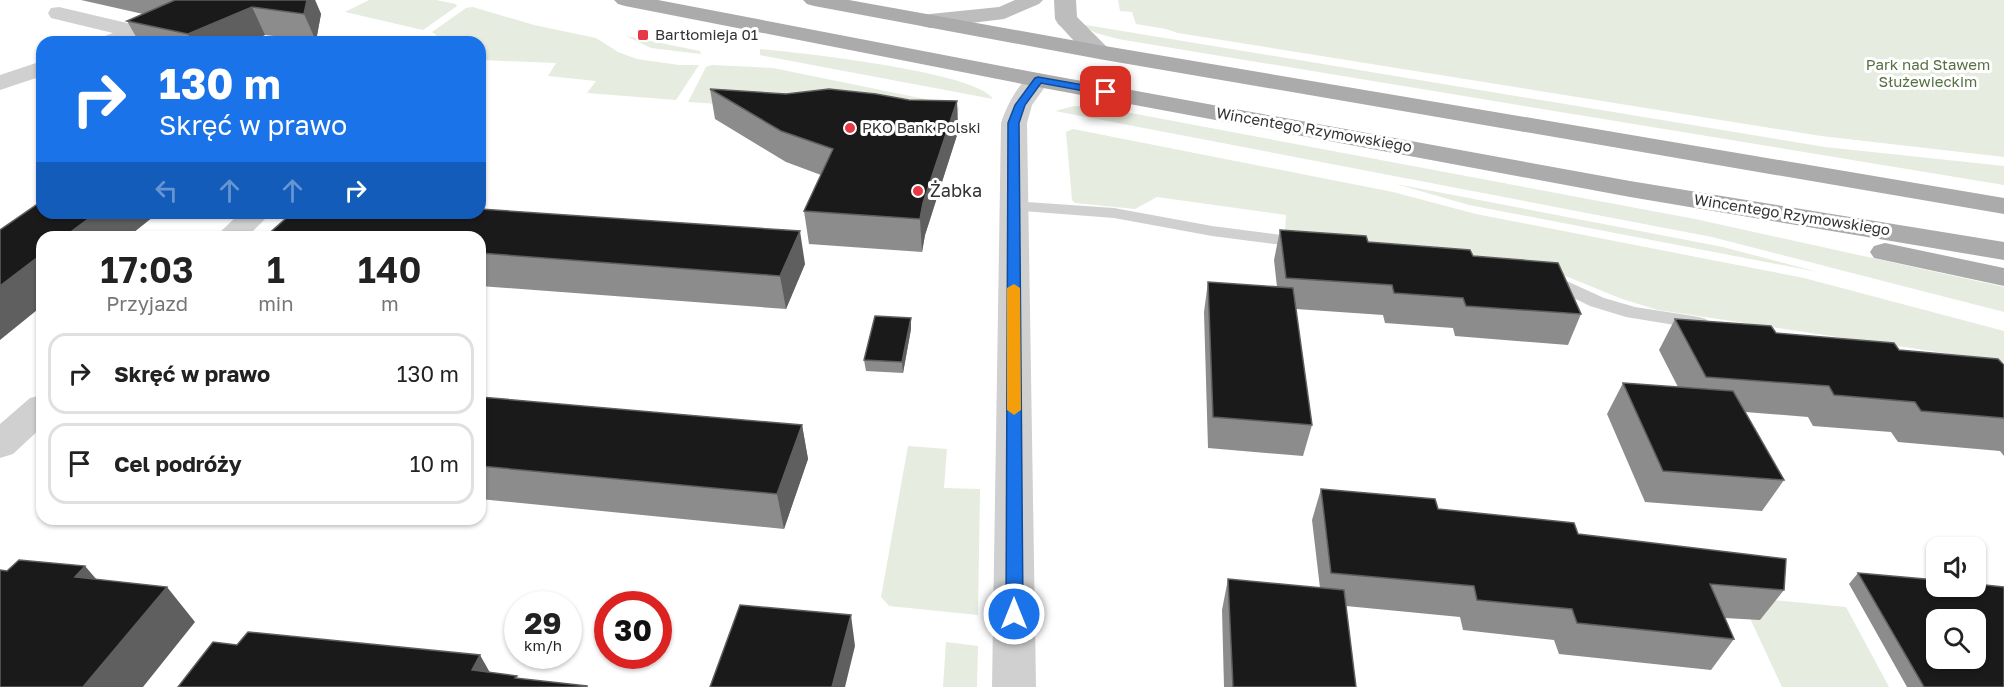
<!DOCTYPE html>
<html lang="pl">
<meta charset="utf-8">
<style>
:root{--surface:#fff;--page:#f2f2f2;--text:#222;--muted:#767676;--line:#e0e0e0}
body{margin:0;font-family:"Golos Text",sans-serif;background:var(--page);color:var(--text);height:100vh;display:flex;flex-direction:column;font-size:22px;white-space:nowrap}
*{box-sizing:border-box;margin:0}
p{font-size:20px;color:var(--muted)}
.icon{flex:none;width:33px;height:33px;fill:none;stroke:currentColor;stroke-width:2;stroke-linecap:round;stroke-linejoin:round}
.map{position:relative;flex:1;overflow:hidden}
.panel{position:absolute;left:36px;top:231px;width:450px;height:294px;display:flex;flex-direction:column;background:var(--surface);border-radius:18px;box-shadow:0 2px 4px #0004}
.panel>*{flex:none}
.banner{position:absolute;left:36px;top:36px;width:450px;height:183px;border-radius:18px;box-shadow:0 2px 4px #0004;background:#1a73e8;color:#fff;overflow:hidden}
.tools{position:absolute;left:1926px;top:537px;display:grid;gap:12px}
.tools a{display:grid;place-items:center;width:60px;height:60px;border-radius:12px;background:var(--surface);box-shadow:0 2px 4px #0004;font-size:30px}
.speed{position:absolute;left:504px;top:591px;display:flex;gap:12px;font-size:30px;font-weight:700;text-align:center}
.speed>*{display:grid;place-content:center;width:78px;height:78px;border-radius:50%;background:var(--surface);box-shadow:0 2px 4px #0004;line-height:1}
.speed small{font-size:15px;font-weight:400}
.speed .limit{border:9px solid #d22;background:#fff;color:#111}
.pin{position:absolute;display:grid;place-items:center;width:51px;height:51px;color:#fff;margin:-26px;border-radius:12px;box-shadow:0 3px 9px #0006}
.me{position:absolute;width:66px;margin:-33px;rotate:0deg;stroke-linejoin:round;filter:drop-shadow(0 0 4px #0008)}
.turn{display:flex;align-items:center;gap:21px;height:126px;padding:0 24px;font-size:27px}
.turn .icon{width:78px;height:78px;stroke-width:2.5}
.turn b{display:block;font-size:42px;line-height:51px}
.lanes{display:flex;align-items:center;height:57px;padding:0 24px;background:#0003;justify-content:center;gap:30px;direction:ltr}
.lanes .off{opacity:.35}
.eta{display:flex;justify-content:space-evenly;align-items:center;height:102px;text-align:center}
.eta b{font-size:36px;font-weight:600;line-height:42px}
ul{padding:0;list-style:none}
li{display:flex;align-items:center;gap:18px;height:81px;margin:0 12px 9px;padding:0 12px;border:3px solid var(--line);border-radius:18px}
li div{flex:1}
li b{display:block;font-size:22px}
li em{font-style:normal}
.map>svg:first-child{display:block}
.green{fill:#e6ecdf}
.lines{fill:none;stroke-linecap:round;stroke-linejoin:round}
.lane{fill:#d0d0d0;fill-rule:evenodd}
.street{fill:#d0d0d0;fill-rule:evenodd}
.secondary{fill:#bdbdbd;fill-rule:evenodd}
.primary{fill:#ababab;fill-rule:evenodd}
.wall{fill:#8c8c8c}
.shaded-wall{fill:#5f5f5f}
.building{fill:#1a1a1a;stroke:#5f5f5f;stroke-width:1.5;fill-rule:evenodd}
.route{fill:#1a73e8;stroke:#114b97;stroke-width:1.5}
.slow{fill:#f59e0b}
.poi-dot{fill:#e63946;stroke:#fff;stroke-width:2}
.labels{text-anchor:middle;stroke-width:6;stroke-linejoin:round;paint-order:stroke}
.far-poi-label{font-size:15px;fill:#333;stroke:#fff;text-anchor:start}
.far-park-label{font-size:15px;fill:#56703f;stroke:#fff}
.far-street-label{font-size:15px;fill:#333;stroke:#fff}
.poi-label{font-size:18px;fill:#333;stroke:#fff;text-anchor:start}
</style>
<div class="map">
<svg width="2004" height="687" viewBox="0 0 2004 687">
<rect width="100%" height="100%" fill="#fff"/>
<!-- green -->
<path class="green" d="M 369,0 L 436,0 L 456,4 L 457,6 L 423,30 L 345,12 Z
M 1118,0 L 2004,0 L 2004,157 L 1821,136 L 1178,33 L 1166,29 L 1136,24 L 1132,12 L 1120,11 Z
M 473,7 L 534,25 L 596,38 L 618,52 L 637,59 L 679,65 L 699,65 L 676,100 L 587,93 L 596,81 L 548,76 L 556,63 L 480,60 L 480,42 L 446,42 L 432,32 L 466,8 Z
M 1080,24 L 1825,147 L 2004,166 L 2004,185 L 1118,39 L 1096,33 Z
M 626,36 L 700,51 L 701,54 L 651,48 Z
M 760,49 C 797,52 978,72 993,99 L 760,55 Z
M 712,65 L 773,68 L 954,105 L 959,108 L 958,115 L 954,119 L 688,102 L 706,67 Z
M 1074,106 L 1104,108 L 1695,219 L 2004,287 L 2004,312 L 1712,237 L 1055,111 Z
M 1073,129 L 1393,192 L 1476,214 L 1804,278 L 2004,331 L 2004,362 L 1658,310 L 1622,299 L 1546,268 L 1285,231 L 1286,215 L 1157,197 L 1135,209 L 1075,203 L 1072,200 L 1066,132 Z
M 1396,184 L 1723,247 L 1818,272 L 1469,205 Z
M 908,446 L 947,449 L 944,488 L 980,489 L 978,615 L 889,606 L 881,597 Z
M 1740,597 L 1846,607 L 1889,687 L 1782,687 Z
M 946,642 L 978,646 L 977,687 L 943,687 Z"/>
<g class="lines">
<!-- lane -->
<path class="lane" d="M 1014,201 L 1114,208 L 1212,226 L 1305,238 L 1311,239 L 1314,243 L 1311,247 L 1305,248 L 1212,236 L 1114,218 L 1008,210 L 1006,206 L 1008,202 Z
M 1547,272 L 1604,298 L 1635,307 L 1699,317 L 1706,319 L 1709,323 L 1706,327 L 1699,329 L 1626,317 L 1590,306 L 1541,282 L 1538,278 L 1541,274 Z"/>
<!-- street -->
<path class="street" d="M 59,7 L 144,27 L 147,32 C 137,46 114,42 99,42 L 102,37 L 113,33 L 51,18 L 48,13 L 51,8 Z
M 42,61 L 42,76 L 0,90 L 0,75 Z
M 1038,73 L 1046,75 L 1050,80 L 1032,105 L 1027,123 L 1036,687 L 992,687 L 1001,123 C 1007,106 1019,78 1038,73 Z
M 240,213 L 271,213 L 247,237 L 215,237 Z
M 42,395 L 42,427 L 13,454 L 0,458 L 0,424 L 30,398 Z"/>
<!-- secondary -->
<path class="secondary" d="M 1015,0 L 1043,0 L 1039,4 L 1004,19 L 930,28 L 922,26 L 919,21 L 922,16 L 930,14 L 999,7 Z
M 1054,0 L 1076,0 L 1077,17 L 1107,47 L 1110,52 L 1107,57 C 1087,62 1072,37 1058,24 L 1055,19 Z"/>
<!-- primary -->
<path class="primary" d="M 614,0 L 658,0 L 1038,73 L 1630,181 L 2004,242 L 2004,260 L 1630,197 L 1038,87 L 625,6 L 618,4 Z
M 803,0 L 849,0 L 1099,45 L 2004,198 L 2004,214 L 1099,59 L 814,6 L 807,4 Z
M 1885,243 L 2004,268 L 2004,286 L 1874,258 L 1870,252 L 1874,246 Z"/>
</g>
<!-- wall -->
<path class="wall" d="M 81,0 L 315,0 L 321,14 L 316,41 L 265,35 L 248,42 L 139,42 L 127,21 L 143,14 Z
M 710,89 L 786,94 L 909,100 L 957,101 L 958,132 L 925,235 L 922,252 L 809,244 L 804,211 L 821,175 L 786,162 L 715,119 Z
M 1280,230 L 1473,256 L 1581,314 L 1568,345 L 1455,336 L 1453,328 L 1385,323 L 1383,315 L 1296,309 L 1312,425 L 1303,456 L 1208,448 L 1204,312 L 1208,282 L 1277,287 L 1274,260 Z
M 480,237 L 805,264 L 786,309 L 480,286 Z
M 1675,319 L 2004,365 L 2004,456 L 2000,451 L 1898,442 L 1891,432 L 1813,426 L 1808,417 L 1745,412 L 1784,480 L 1762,511 L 1645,502 L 1607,414 L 1623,383 L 1678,387 L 1659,350 Z
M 911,329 L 903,373 L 866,371 L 864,360 Z
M 480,397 L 802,425 L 808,459 L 784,529 L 480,499 Z
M 1321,489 L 1578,534 L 1784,590 L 1760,620 L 1725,618 L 1734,639 L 1711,670 L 1559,654 L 1554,640 L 1463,630 L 1460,617 L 1346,606 L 1356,687 L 1224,687 L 1222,610 L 1228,579 L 1320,588 L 1312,520 Z
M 1858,573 L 2004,687 L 1907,687 L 1849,584 Z"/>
<!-- shaded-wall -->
<path class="shaded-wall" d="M 307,0 L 315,0 L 321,14 L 316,41 L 304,14 Z
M 252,7 L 265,35 L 248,42 L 192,42 L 188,34 Z
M 957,101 L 958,132 L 925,235 L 922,252 L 920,219 L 923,203 Z
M 96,213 L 158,213 L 128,237 L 64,237 Z
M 800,231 L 805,264 L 786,309 L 780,276 Z
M 42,254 L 42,306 L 0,340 L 0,286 Z
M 911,318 L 911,329 L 903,373 L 902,362 Z
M 802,425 L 808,459 L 784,529 L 777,494 Z
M 85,566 L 115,601 L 75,577 Z
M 167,587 L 195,622 L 143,687 L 83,687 Z
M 851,615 L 855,646 L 845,687 L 832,687 Z
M 480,655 L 497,685 L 472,670 Z"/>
<!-- building -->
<path class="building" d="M 175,0 L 307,0 L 304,14 L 252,7 L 188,34 L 127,21 Z
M 710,89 L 786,94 L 829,89 L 876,94 L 909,100 L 957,101 L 923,203 L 920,219 L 804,211 L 833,149 L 781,131 Z
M 42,201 L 42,213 L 96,213 L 64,237 L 42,237 L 42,254 L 0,286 L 0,230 Z
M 480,209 L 800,231 L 780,276 L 480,253 L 480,237 L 265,237 L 292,213 L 480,213 Z
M 1280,230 L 1366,236 L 1368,242 L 1470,250 L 1473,256 L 1558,263 L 1581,314 L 1466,306 L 1463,298 L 1394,293 L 1392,285 L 1286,278 Z
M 1208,282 L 1293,288 L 1312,425 L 1213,417 Z
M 875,316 L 911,318 L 902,362 L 864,360 Z
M 1675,319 L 1771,326 L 1776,333 L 1894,343 L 1899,350 L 1998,359 L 2004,365 L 2004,418 L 1921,411 L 1915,402 L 1834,395 L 1829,386 L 1706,377 Z
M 1623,383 L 1733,391 L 1784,480 L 1663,471 Z
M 480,397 L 802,425 L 777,494 L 480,466 Z
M 1321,489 L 1435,499 L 1438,509 L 1574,523 L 1578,534 L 1786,559 L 1784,590 L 1710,584 L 1734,639 L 1577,623 L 1572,609 L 1477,600 L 1474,586 L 1331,573 Z
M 19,560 L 85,566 L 75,577 L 167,587 L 83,687 L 0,687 L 0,570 L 7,571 Z
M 1858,573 L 1936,580 L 1936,586 L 1976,586 L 1976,584 L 2004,587 L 2004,687 L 1924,687 ZM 1936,620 L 1976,620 L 1976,658 L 1936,658 Z
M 1228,579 L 1344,590 L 1356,687 L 1233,687 Z
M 740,605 L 851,615 L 832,687 L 710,687 Z
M 248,632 L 480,655 L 472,670 L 517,676 L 515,678 L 587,686 L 587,687 L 178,687 L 213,642 L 237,645 Z"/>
<!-- route -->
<path class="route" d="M 1038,77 L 1106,89 L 1111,92 L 1106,95 L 1041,83 L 1025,105 L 1019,123 L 1023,614 L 1020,619 L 1014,621 L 1008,619 L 1006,614 L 1008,123 L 1015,105 L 1035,78 Z"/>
<!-- slow -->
<path class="slow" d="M 1014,284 L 1020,288 L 1021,410 L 1014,415 L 1007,410 L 1007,288 Z"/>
<!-- markers -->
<g class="poi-dot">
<rect x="637" y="29" width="12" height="12" rx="3"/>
<circle cx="850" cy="128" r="6"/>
<circle cx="918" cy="191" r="6"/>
</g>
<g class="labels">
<!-- far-poi labels -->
<g class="far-poi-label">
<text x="655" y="40">Bartłomieja 01</text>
<text x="862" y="133">PKO Bank Polski</text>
</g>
<!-- far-park labels -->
<g class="far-park-label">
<text x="1928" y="70">Park nad Stawem<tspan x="1928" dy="17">Służewieckim</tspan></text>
</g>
<!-- far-street labels -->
<g class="far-street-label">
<text transform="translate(1314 130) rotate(10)" y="5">Wincentego Rzymowskiego</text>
<text transform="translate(1792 215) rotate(9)" y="5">Wincentego Rzymowskiego</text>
</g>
<!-- poi labels -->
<g class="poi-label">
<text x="930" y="197">Żabka</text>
</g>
</g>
</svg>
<div class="tools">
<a><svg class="icon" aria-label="sound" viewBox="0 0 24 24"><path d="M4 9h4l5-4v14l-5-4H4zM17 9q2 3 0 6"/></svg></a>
<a><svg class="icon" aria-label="search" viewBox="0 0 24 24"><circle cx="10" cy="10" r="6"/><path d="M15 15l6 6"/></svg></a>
</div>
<div class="speed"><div>29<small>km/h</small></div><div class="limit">30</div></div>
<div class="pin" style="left:1106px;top:92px;background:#d93025"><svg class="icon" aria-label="arrive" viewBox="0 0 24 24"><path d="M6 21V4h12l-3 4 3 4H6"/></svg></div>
<svg class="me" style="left:1014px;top:614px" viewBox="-20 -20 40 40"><circle r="17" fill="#1a73e8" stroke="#fff" stroke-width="3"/><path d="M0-11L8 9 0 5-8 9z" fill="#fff"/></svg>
<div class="banner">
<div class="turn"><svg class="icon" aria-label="right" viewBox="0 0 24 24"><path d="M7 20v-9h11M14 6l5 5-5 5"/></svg><div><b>130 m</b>Skręć w prawo</div></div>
<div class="lanes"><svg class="icon off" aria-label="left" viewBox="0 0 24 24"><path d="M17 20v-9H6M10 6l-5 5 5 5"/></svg><svg class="icon off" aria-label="ahead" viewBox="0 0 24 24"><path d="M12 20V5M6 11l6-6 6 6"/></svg><svg class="icon off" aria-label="ahead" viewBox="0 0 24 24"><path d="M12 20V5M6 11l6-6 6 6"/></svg><svg class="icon" aria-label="right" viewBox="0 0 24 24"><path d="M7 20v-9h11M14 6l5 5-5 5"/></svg></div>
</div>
<section class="panel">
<div class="eta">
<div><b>17:03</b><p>Przyjazd</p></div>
<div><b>1</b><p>min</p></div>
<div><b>140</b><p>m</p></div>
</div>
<ul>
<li><svg class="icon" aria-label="right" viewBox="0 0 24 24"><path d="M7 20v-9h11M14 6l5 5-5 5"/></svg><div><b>Skręć w prawo</b></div><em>130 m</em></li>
<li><svg class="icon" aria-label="arrive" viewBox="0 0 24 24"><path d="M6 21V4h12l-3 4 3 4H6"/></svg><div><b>Cel podróży</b></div><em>10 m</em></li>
</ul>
</section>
</div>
